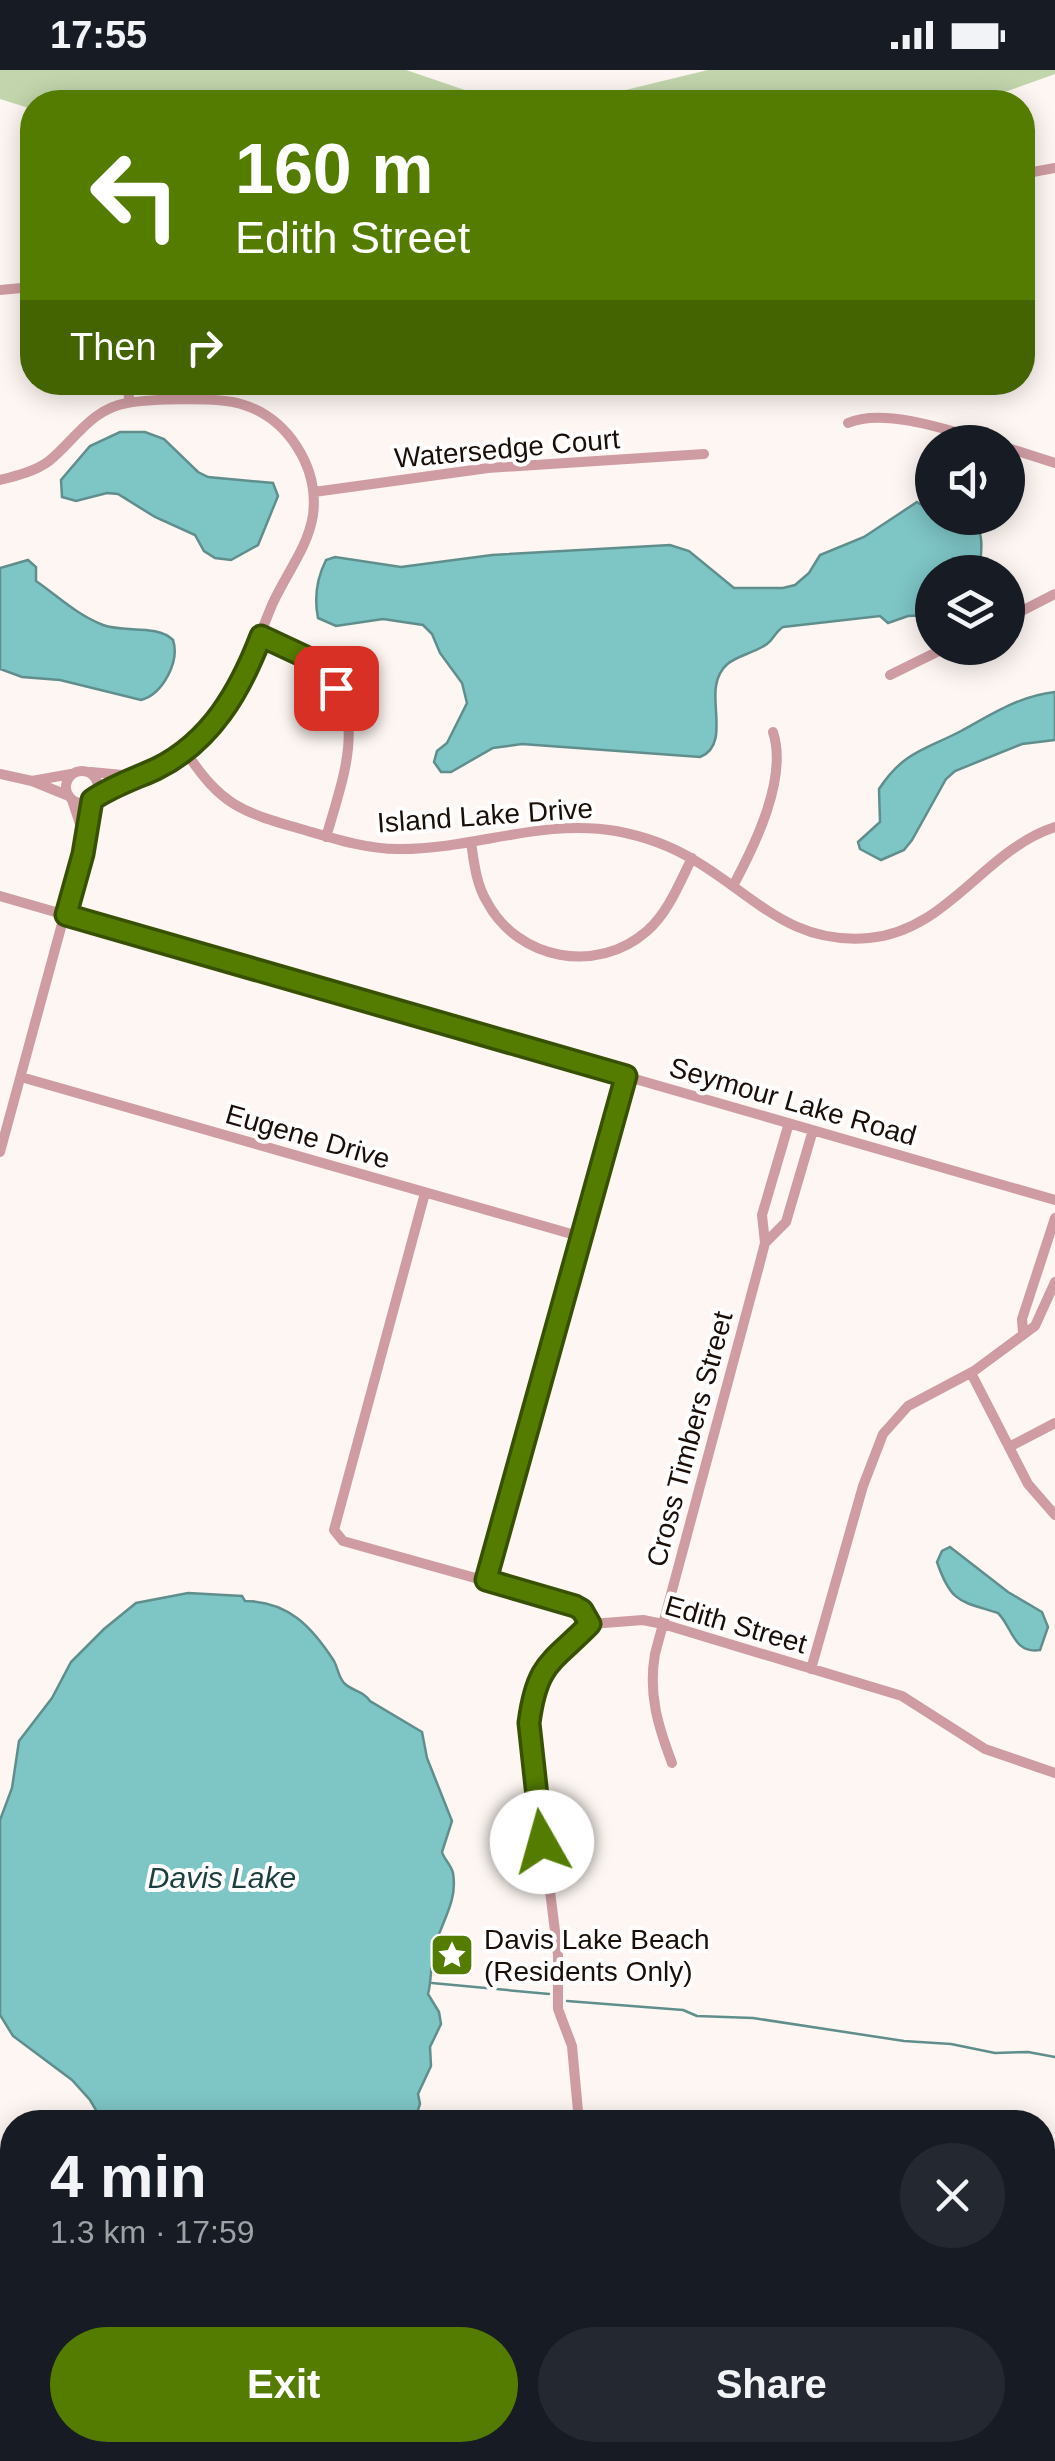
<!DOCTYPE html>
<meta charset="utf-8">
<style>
:root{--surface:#171b24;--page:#242831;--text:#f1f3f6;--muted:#9ea1a6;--accent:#547d00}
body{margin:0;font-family:Arial,sans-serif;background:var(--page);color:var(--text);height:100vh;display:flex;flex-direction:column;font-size:38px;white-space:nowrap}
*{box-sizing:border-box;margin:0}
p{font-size:32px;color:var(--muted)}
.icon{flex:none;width:55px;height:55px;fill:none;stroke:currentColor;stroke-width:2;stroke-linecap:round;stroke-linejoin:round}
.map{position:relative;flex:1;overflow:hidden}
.details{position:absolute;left:0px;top:2040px;width:1055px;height:352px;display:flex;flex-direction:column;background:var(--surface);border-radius:40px 40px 0 0;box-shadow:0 5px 25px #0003}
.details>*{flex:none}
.top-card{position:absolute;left:20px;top:20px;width:1015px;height:305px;border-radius:40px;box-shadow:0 5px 25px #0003;background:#547d00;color:#fff;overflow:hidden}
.buttons{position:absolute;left:915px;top:355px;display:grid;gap:20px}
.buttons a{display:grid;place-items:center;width:110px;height:110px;border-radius:50%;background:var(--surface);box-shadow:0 5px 25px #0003;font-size:50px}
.pin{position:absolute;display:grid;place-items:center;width:85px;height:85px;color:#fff;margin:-42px;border-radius:20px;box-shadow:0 5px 15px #0006}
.me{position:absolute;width:110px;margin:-55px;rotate:353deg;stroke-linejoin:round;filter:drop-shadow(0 0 8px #0008)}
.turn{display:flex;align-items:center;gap:35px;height:210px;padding:0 50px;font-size:45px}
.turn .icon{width:130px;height:130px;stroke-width:2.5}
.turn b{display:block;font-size:70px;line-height:85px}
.then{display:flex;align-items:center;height:95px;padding:0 50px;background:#0003;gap:20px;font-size:38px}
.round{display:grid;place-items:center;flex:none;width:105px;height:105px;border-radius:52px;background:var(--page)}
.headline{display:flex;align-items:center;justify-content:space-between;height:170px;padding:0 50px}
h1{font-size:60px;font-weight:600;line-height:75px}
.primary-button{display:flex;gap:20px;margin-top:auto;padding:20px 50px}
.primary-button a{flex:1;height:115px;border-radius:60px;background:var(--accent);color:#fff;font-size:40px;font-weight:600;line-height:115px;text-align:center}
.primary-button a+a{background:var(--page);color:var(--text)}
.status{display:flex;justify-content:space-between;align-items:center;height:70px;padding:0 50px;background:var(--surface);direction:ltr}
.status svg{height:28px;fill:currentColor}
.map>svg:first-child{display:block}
.green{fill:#c2d5ac}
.sand{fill:#f8eec8}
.water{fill:#7ec5c6;stroke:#608e8d;stroke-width:2.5}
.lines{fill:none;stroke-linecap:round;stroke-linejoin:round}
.stream{stroke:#608e8d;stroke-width:2.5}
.minor{stroke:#ce9ca2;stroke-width:10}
.route-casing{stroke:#375100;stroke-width:25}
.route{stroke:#547d00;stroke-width:18}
.labels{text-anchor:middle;stroke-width:8;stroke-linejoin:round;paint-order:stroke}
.street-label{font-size:28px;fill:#1a0e08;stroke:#fff}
.poi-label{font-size:28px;fill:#1a0e08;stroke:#fff;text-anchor:start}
.water-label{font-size:30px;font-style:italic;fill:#1b3e3f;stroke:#fff}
</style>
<div class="status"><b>17:55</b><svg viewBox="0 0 49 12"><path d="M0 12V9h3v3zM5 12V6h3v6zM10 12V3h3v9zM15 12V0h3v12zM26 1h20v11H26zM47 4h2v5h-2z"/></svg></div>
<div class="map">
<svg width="1055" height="2391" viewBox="0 0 1055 2391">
<rect width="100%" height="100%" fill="#fdf6f2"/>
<!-- green -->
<path class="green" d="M 0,0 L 406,0 L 500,32 L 32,32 L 32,39 L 0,29 Z
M 708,0 L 1055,0 L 1055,4 L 977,32 L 576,32 Z"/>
<!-- sand -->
<path class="sand" d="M 466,1868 L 471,1900 L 432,1906 L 438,1871 Z"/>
<!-- water -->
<path class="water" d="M 120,362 L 145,362 L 164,369 L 198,402 L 208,407 L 273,413 L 278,426 L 258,475 L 231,490 L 215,488 L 204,481 L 195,465 L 155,447 L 118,424 L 107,423 L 76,431 L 62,427 L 61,410 L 90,376 Z
M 917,432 L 925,437 L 932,432 L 932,448 C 973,448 986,449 980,493 L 971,499 L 957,494 L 951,502 L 932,502 L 931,545 L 908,546 L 888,553 L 880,546 L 783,557 C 775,562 774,569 767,574 C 747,588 721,585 716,616 C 712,638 727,677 700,687 L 522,674 L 493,678 L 451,702 L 441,702 L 434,692 L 437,681 L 447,673 L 467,633 L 462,613 L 440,583 L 432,564 L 423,555 L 383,549 L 336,556 L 318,548 C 314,528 317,508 326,490 L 335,487 L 401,497 L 492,485 L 670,475 L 689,481 L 734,518 L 783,518 L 795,515 L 809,503 L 820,485 L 864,467 Z
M 28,490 L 36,497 L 36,511 C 59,527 77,545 103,555 C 124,563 157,554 173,570 C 180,591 163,624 141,630 L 60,610 L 22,607 L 0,599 L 0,498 Z
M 1055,622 L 1055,670 L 1022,674 L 955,701 L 946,709 L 912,770 L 904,780 L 881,790 L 860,779 L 858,772 L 880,752 L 879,719 C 904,681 925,680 961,661 C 992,644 1019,626 1055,622 Z
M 950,1477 L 1008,1522 L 1042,1542 L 1048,1557 L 1040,1580 C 1013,1584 1013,1558 998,1543 C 960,1531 951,1533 937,1492 L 942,1481 Z
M 188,1523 L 242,1526 L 245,1531 C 288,1531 312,1557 334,1591 C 338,1598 338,1606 344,1613 C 353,1622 363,1620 370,1631 L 422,1662 L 427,1688 L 452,1751 L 442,1782 C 444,1789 451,1795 453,1803 C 458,1832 441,1852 434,1879 C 430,1895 432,1910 428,1924 L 439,1942 L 441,1954 L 430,1977 L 431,1996 L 418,2024 L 420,2034 L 414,2052 L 103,2052 L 90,2030 L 72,2010 L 13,1966 L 0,1945 L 0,1750 L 12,1718 L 19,1671 L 52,1628 L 71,1592 L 104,1559 L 136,1533 Z"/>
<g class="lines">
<!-- stream -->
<path class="stream" d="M 432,1913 L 549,1924
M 567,1931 L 683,1940 L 697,1946 L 753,1948 L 904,1971 L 951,1974 L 995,1983 L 1028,1982 L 1055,1987"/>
<!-- minor -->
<path class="minor" d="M 1022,104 L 1055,98
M 0,220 L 32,217
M 126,312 L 130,332
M 848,353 C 884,337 952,361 989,372
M 1008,378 L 1055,393
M 0,410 C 16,406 36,401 49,391 C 75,370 91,339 127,333 C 151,329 218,327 241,334 C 288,348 319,397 313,445 C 308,478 285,505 272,535 C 252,583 239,629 201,667 C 172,696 131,708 96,727
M 314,422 L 488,398 L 704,384
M 1008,548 L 1055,524
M 261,565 C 373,614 357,666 326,767
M 890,605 L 945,578
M 186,682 C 221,735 241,742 301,759 C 332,768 365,779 398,779 C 471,780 542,748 616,761 C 643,766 671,776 694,790 C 755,826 790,875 869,868 C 948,861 984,780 1055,757
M66 717a16 16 0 1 1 32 0a16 16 0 1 1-32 0Z
M 91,702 L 133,706
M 0,704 L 32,711
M 69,726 L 32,711 L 71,704
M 72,730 L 85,769 L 92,730
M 471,772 C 474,792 476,814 487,832 C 518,890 597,905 647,861 C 668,843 680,812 692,788
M 733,816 C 755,775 788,708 773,662
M 0,826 L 1055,1130
M 21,1007 L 582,1167
M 0,1082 L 85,769
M 425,1123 L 334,1460 L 343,1471 L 575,1536 L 582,1540 L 591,1554
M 765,1173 L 786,1152 L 813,1060
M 1023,1262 L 1022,1249 L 1055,1148
M 971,1303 L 1028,1414 L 1055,1445
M 1009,1377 L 1055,1353
M 486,1510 L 626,1006
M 591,1554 L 643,1550 L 663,1554 L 902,1626 L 985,1679 L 1055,1703
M 811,1599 L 863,1416 L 883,1364 L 908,1336 L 974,1301 L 1035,1256 L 1055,1212
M 672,1693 C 658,1656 648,1624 655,1584 L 759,1196 L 765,1173 L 762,1145 L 789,1053
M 579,2052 L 572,1976 L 558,1939 L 558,1885 L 529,1653 C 537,1592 553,1593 591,1554
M 0,2083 L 12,2105
M 1042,2249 L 1055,2244
M 137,2380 L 139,2391"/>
</g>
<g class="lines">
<defs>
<path id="route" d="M 336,618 L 308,588 L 261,566 C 240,621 211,672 156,699 C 134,709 112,716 92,730 L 83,784 L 66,845 L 626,1006 L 486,1510 L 575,1536 L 582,1540 L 590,1554 C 552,1593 537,1592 529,1653 L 542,1772"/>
</defs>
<!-- route casing -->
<use href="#route" class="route-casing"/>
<!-- route -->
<use href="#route" class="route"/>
</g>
<!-- icons -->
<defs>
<symbol id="sight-square" viewBox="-11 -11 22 22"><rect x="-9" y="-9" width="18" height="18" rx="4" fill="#547d00" stroke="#fff"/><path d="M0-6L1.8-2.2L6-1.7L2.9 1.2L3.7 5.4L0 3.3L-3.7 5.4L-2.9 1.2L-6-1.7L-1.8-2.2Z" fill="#fff"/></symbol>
</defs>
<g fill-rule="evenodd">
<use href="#sight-square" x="427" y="1860" width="50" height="50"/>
</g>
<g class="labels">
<!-- street labels -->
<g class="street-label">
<text transform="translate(507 378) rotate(-5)" y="10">Watersedge Court</text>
<text transform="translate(485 745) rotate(-4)" y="10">Island Lake Drive</text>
<text transform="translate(793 1031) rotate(16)" y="10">Seymour Lake Road</text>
<text transform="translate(308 1066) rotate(16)" y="10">Eugene Drive</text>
<text transform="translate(689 1369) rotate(-75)" y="10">Cross Timbers Street</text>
<text transform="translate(736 1554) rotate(16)" y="10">Edith Street</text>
</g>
<!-- poi labels -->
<g class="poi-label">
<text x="484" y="1879">Davis Lake Beach<tspan x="484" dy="32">(Residents Only)</tspan></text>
</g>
<!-- water labels -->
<g class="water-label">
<text x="222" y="1818">Davis Lake</text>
</g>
</g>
</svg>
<div class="buttons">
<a><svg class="icon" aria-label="sound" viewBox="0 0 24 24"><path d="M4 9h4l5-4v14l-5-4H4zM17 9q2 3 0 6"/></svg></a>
<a><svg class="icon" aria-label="layers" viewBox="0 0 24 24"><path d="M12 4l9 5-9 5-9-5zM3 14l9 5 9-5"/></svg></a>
</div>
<div class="pin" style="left:336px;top:618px;background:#d93025"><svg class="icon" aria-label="arrive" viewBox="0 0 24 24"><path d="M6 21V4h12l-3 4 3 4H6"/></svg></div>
<svg class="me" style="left:542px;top:1772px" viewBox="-20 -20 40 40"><circle r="19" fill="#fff"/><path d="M0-13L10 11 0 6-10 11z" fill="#547d00"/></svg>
<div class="top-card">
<div class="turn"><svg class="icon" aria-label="left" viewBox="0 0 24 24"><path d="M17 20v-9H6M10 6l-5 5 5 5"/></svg><div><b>160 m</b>Edith Street</div></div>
<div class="then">Then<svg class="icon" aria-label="right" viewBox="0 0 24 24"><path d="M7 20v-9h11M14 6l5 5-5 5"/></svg></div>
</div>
<section class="details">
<div class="headline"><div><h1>4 min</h1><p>1.3 km · 17:59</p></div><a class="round"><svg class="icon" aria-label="close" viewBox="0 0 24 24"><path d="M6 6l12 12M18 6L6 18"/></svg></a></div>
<div class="primary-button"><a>Exit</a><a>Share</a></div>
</section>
</div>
